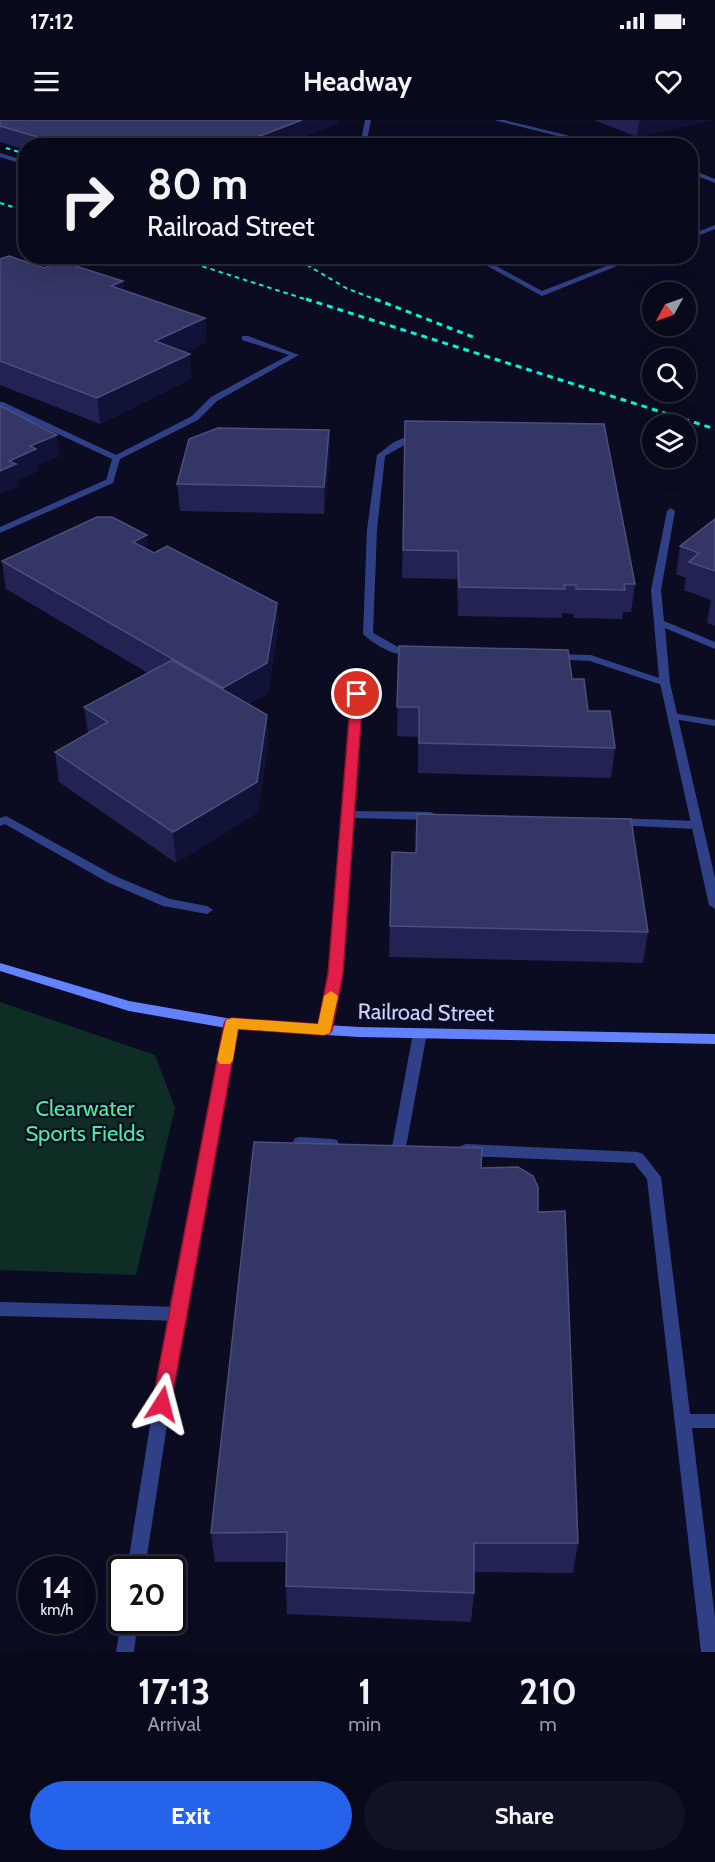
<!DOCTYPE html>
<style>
:root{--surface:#08091a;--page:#111223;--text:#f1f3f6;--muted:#989aa2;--line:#292a39;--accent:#2563eb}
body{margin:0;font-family:Cabin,sans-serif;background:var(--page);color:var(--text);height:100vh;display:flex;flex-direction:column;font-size:22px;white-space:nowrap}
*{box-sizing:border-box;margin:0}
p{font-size:20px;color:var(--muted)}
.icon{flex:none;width:33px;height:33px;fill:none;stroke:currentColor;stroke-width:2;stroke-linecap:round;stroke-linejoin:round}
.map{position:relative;height:1532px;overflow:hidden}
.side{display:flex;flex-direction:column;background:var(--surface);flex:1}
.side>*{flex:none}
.guide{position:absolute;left:18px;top:18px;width:680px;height:126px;border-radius:24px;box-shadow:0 6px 24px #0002,0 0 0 2px var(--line);background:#08091a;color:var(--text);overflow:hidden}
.needle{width:39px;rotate:230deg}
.fabs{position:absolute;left:642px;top:162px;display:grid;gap:12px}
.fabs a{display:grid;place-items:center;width:54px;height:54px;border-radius:50%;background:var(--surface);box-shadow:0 6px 24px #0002,0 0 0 2px var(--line);font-size:30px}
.speed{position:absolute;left:18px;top:1436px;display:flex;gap:12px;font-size:30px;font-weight:700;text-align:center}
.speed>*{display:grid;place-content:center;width:78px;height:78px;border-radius:50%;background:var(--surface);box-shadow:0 6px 24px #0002,0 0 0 2px var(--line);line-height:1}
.speed small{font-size:15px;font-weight:400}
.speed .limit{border:3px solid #111;border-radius:9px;background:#fff;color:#111}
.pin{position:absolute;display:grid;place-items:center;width:51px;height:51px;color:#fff;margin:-26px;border:3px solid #fff;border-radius:50%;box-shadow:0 2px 6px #0007}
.me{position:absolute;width:66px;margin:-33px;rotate:9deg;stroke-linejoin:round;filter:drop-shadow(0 0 4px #0008)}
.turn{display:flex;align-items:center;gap:21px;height:126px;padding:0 30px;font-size:27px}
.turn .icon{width:78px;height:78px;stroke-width:2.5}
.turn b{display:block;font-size:42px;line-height:51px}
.eta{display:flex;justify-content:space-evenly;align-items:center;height:102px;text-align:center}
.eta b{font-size:36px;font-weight:700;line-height:42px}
.primary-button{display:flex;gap:12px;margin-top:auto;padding:12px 30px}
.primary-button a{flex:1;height:69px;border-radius:36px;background:var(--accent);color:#fff;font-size:24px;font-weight:700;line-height:69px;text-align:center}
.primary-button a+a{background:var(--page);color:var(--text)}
.status{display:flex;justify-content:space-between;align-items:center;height:42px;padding:0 30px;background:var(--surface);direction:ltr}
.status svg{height:16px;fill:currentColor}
header{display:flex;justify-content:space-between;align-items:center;height:78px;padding:0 30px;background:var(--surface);font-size:27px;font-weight:700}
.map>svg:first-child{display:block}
.green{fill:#0d2d25}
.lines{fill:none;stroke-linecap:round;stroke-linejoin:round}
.lane{fill:#304087;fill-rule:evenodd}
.street{fill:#304087;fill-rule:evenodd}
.secondary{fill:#6382ff;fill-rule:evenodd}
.rail-far1{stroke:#00f7d9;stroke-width:2;stroke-dasharray:4.5 4;stroke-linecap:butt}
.rail{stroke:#00f7d9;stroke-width:3;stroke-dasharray:6 5;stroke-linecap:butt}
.wall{fill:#222352}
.shaded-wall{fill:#111237}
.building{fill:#343665;stroke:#4c4e7d;stroke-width:1.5}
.route{fill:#e11d48;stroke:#92132f;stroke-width:1.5}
.slow{fill:#f59e0b}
.labels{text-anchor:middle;stroke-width:4.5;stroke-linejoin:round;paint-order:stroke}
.street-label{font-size:22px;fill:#ccd2ff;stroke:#0b0c22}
.park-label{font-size:22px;fill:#4beca0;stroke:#0b0c22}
</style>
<div class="status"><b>17:12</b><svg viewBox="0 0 49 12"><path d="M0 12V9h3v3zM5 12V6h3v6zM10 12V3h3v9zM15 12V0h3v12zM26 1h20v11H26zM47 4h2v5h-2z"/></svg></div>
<header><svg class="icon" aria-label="menu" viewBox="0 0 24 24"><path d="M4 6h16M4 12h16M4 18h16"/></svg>Headway<svg class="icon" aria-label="heart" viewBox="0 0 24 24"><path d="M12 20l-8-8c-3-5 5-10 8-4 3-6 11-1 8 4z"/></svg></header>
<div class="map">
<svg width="715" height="1532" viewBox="0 0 715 1532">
<rect width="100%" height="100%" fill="#0b0c22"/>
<!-- green -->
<path class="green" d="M 0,882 L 155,935 L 175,988 L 136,1155 L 0,1150 Z"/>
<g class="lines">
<!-- lane -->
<path class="lane" d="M 365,0 L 371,0 L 366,26 L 360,26 Z
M 494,0 L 504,0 L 611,26 L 598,26 Z
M 0,33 L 26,41 L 26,45 L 0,37 Z
M 690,49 L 715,59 L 715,63 L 690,53 Z
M 715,105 L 715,109 L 690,119 L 690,115 Z
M 469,136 L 478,136 L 542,171 L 632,136 L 642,136 L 542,176 Z
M 242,216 L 248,216 L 299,235 L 217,281 L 198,300 L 120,339 L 113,363 L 106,361 L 112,339 L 0,287 L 0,282 L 3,282 L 116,335 L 192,296 L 211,277 L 289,235 L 242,220 Z
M 419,311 L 423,313 L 422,315 L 385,336 L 377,410 L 373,513 L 398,527 L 416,531 L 416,535 C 397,538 376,526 363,514 L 367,410 L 377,335 L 394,322 Z
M 671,388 L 675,391 L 661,470 L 664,501 L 715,522 L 715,529 L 665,508 L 670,563 L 665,566 L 590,541 L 549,539 L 548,537 L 553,534 L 591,535 L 659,558 L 651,470 L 667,391 Z
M 357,571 L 362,574 L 354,691 L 431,692 L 437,696 L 431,700 L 353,698 L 342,854 L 331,910 L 329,913 L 319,913 L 317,910 L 330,854 L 352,574 Z
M 672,593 L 715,600 L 715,606 L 668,598 L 667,596 Z
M 6,696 L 115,756 L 170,779 L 207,786 L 213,790 L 207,794 L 163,786 L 107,762 L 5,704 L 0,706 L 0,698 Z
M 616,698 L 697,701 L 703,705 L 697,709 L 612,705 L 610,702 Z
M 232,899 L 237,901 L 239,904 L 184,1194 L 145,1449 L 127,1449 L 168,1194 L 225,904 L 227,901 Z
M 420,908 L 425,910 L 427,913 L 406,1027 L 404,1031 L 399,1032 L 394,1031 L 392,1027 L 413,913 L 415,910 Z
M 300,1017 L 332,1019 L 337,1020 L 339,1024 L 337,1028 L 332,1029 L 300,1027 L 295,1026 L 293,1022 L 295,1018 Z
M 466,1024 L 638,1032 L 643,1034 L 661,1057 L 690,1294 L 715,1294 L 715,1308 L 692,1308 L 715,1498 L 715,1532 L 701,1532 L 647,1059 L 634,1043 L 466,1036 L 461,1034 L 459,1030 L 461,1026 Z
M 0,1182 L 117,1185 L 123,1187 L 125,1192 L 123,1197 L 117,1199 L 0,1196 Z
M 122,1496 L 122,1500 L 138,1500 L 134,1532 L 116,1532 Z"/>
<!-- street -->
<path class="street" d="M 110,358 L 113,359 L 113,363 L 0,413 L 0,407 Z
M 665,560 L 670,563 L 715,758 L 715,789 L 709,785 L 660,563 Z
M 117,1185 L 176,1187 L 182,1189 L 184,1194 L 182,1199 L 176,1201 L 117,1199 L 111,1197 L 109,1192 L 111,1187 Z"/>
<!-- secondary -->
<path class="secondary" d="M 0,843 L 129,881 L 232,899 L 359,907 L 715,914 L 715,924 L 359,917 L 232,909 L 129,891 L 0,851 Z"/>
<!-- rail-far1 -->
<path class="rail-far1" d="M 6,28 L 26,34
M 0,83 L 26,91
M 170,136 L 311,181
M 292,136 L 346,168 L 379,181"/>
<!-- rail -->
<path class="rail" d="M 306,179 L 715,309
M 375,179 L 473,217"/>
</g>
<!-- wall -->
<path class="wall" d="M 0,0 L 339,0 L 339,3 L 279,26 L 26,26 L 26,30 L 0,22 Z
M 594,0 L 713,0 L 637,17 Z
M 0,139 L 44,148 L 124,171 L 205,198 L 206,222 L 186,232 L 192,258 L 100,304 L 0,265 Z
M 405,301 L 635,464 L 631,492 L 623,492 L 622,499 L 574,498 L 573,494 L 562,493 L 562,498 L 458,496 L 457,459 L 402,458 Z
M 329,310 L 330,336 L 324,394 L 180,391 L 177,364 Z
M 715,399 L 715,506 L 707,503 L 711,480 L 684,470 L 686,458 L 676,454 L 680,426 Z
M 148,430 L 277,483 L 278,511 L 268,573 L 248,584 L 267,595 L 268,625 L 258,692 L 176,743 L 59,662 L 55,632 L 88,613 L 84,587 L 148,553 L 6,469 L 2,441 Z
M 399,526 L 572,559 L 588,591 L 615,628 L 611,658 L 418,653 L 418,617 L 397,616 Z
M 417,694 L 648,812 L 643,843 L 389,837 L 392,732 L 416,733 Z
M 481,1048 L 538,1092 L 578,1423 L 573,1453 L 474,1452 L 474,1473 L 471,1502 L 287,1494 L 286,1466 L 286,1442 L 215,1442 L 211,1413 Z"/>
<!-- shaded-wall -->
<path class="shaded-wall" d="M 302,0 L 339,0 L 339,3 L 279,26 L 233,26 Z
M 642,0 L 713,0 L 637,17 L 639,1 Z
M 123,161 L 125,185 L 111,166 Z
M 205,198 L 206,222 L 157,246 L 155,221 Z
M 190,234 L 192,258 L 100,304 L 97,278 Z
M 329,310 L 330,336 L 324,394 L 324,367 Z
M 57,315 L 60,336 L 38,345 L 39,351 L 18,360 L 19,366 L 0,374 L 0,351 L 9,341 L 30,326 Z
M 147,415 L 149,443 L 133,422 Z
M 277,483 L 278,511 L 268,573 L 225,598 L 223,568 Z
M 267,595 L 268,625 L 258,692 L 176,743 L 173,712 Z"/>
<!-- building -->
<path class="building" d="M 0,0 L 302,0 L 233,26 L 68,26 L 0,6 Z
M 9,136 L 44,148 L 60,141 L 123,161 L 111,166 L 205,198 L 155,221 L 190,234 L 97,278 L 0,241 L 0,139 Z
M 0,286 L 57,315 L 30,326 L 36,329 L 9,341 L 16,344 L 0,351 Z
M 405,301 L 604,304 L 635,464 L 624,464 L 625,470 L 576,469 L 576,465 L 564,465 L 565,469 L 459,467 L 458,431 L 403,430 Z
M 218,308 L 329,310 L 324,367 L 177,364 L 189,319 Z
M 97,397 L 112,397 L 147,415 L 133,422 L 154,433 L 167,426 L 277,483 L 267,543 L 223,568 L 2,441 Z
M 715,399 L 715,451 L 689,442 L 699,433 L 680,426 Z
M 399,526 L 568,530 L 572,559 L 584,559 L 588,591 L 610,591 L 615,628 L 419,623 L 419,587 L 397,587 Z
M 172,540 L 267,595 L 257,662 L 173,712 L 55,632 L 108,602 L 84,587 Z
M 417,694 L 631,699 L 648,812 L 390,806 L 392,732 L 416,733 Z
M 254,1022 L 482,1028 L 481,1048 L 518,1047 L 533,1056 L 538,1067 L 538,1092 L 565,1091 L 578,1423 L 474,1423 L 474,1473 L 286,1466 L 287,1412 L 211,1413 Z"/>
<!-- route -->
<path class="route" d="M 357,570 L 363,574 L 343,854 L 332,910 L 330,913 L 324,915 L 238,909 L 171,1284 L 168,1290 L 162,1292 L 155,1290 L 152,1284 L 224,904 L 226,900 L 232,898 L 318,904 L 328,854 L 351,574 Z"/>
<!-- slow -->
<path class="slow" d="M 331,871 L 338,876 L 330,913 L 324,915 L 238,909 L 233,940 L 230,944 L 220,944 L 217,940 L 226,900 L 232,898 L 318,904 L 324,876 Z"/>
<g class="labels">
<!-- street labels -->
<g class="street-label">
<text transform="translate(426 892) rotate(1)" y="8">Railroad Street</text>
</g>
<!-- park labels -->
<g class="park-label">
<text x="85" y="996">Clearwater<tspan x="85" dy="25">Sports Fields</tspan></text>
</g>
</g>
</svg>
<div class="fabs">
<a><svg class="needle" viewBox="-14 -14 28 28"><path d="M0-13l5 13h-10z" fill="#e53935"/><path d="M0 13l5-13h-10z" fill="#989aa2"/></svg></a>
<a><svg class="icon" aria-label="search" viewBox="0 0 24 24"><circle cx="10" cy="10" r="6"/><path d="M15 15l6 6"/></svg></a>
<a><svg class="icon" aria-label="layers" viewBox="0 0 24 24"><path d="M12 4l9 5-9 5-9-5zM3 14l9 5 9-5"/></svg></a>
</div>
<div class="speed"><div>14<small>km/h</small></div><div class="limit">20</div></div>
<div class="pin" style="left:357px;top:574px;background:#d93025"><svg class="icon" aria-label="arrive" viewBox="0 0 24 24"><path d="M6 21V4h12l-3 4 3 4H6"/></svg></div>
<svg class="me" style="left:162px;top:1284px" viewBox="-20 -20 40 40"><path d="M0-17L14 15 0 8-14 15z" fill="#e11d48" stroke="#fff" stroke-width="4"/></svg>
<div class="guide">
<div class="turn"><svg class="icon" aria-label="right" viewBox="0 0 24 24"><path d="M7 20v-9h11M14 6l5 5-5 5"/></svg><div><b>80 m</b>Railroad Street</div></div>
</div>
</div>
<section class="side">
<div class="eta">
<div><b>17:13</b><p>Arrival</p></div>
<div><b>1</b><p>min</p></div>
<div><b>210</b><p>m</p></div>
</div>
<div class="primary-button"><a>Exit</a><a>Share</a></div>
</section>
